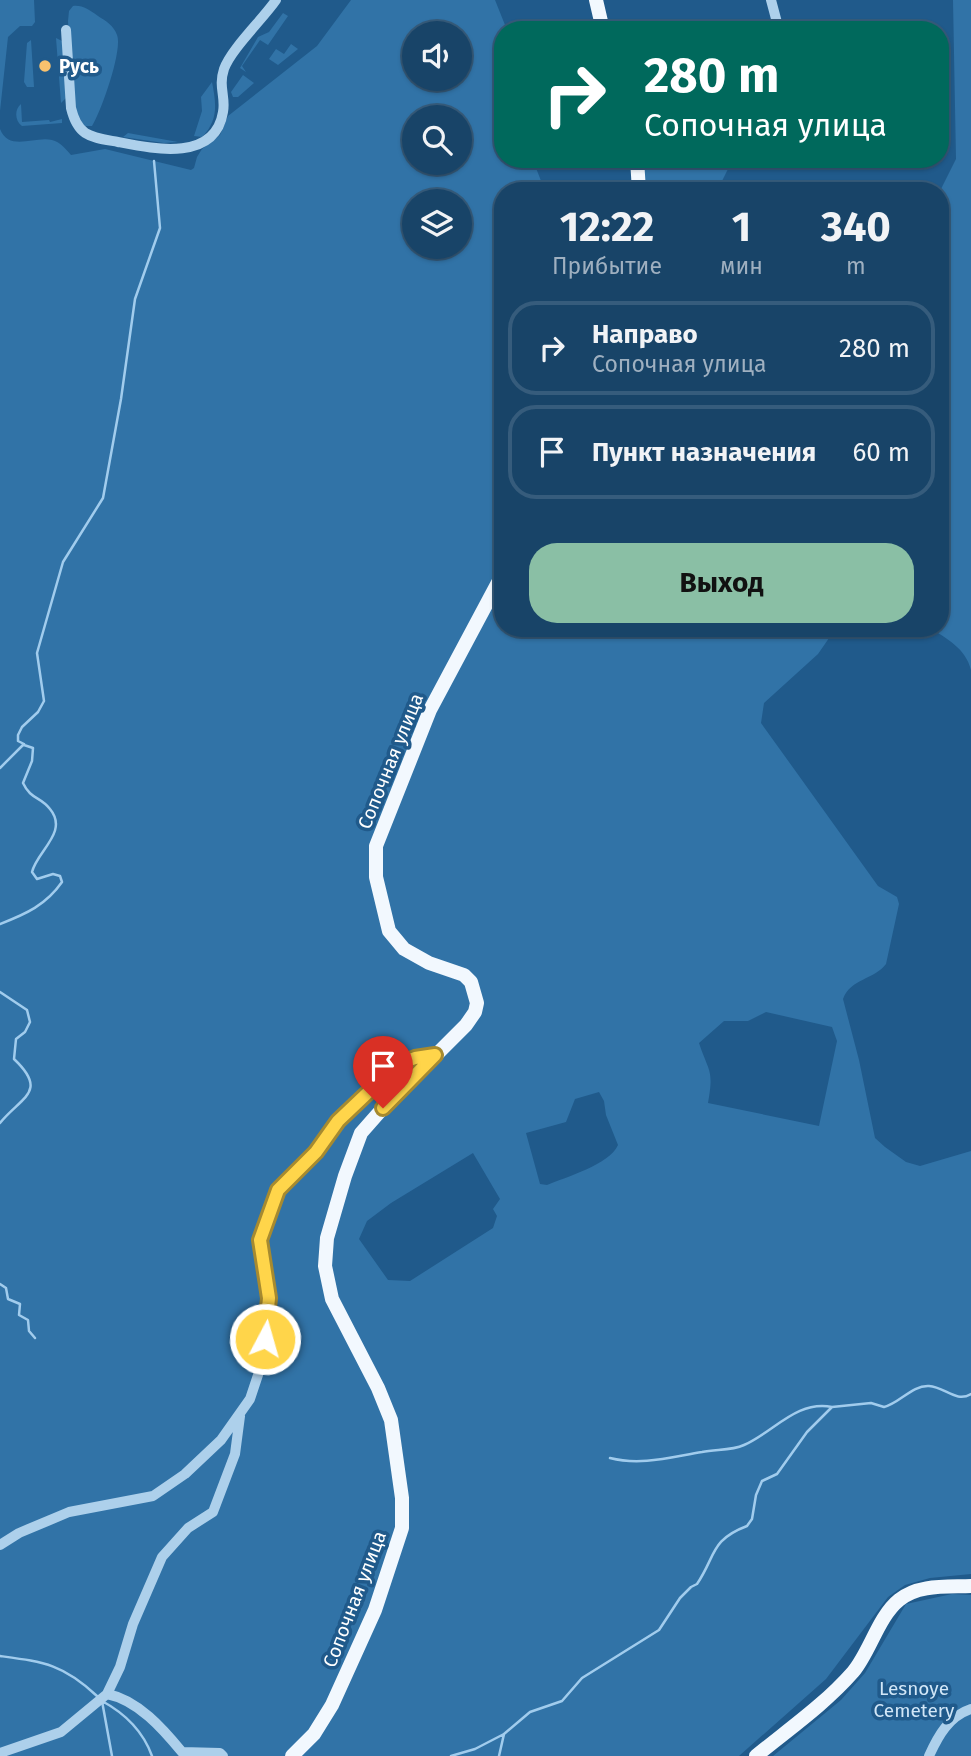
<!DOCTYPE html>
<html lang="ru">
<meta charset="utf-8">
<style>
:root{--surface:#184468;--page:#254e71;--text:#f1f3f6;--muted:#9fb0c0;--line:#365c7c;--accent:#8abfa5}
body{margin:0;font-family:"Fira Sans",sans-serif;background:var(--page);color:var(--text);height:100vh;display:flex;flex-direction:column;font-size:26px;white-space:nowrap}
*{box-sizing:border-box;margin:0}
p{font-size:23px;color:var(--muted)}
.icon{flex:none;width:38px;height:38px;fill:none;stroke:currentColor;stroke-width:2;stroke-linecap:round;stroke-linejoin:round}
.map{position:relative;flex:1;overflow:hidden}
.sheet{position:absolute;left:494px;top:182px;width:455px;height:455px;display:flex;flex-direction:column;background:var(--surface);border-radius:28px;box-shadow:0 2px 5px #0004,0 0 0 2px var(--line)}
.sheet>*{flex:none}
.hud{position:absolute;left:494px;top:21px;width:455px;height:147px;border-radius:28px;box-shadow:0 2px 5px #0004,0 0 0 2px var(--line);background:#00695c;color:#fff;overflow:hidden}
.fabs{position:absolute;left:402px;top:21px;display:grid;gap:14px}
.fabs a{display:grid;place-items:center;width:70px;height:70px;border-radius:50%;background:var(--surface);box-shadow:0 2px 5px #0004,0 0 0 2px var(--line);font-size:35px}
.pin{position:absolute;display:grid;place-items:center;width:60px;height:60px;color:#fff;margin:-72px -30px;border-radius:50% 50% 50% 0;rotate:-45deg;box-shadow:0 0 7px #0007}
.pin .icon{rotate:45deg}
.me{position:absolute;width:77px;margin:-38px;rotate:6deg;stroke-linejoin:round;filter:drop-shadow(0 0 5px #0008)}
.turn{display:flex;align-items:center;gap:24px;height:147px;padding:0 35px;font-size:32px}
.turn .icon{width:91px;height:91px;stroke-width:2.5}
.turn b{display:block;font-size:49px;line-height:60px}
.eta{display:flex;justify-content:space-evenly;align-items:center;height:119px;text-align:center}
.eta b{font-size:42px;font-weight:700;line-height:49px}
.primary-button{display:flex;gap:14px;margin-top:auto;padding:14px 35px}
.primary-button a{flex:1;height:80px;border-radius:28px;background:var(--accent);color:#111;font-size:28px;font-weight:700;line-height:80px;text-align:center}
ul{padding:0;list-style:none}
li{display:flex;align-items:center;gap:21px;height:94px;margin:0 14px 10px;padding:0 21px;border:4px solid var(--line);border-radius:28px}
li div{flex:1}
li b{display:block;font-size:26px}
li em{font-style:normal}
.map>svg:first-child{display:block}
.green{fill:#3173a7;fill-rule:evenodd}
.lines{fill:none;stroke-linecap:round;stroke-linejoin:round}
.stream{stroke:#a1cced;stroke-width:2.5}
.minor{stroke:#add0eb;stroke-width:10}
.major{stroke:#f2f8fe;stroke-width:14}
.route-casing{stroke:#a68a30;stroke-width:18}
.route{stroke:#ffd54a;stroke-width:12}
.poi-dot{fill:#f9c26e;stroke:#205a8b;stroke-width:2.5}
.labels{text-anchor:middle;stroke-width:7;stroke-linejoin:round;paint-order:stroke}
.poi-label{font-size:19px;font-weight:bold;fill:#fff;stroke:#205a8b;text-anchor:start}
.street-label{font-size:19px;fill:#fff;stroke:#205a8b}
.park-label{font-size:19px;fill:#d2e7f8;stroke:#205a8b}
</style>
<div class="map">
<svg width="971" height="1756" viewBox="0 0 971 1756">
<rect width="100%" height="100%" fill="#205a8b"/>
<!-- green -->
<path class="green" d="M 0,0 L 34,0 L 35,22 L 32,26 L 20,26 L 8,37 L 0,111 Z
M 351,0 L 495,0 L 507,30 L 502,30 L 502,159 L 535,159 L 536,168 L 545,191 L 502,191 L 502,628 L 836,628 L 818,654 L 764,703 L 761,723 L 878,886 L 897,897 L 899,904 L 886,964 C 874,980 851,978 843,999 L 859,1060 L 875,1138 L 885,1147 L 906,1162 L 920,1166 L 971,1151 L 971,1574 L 930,1578 L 905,1585 L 888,1597 L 826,1679 L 739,1756 L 0,1756 L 0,129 C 9,152 34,136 52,140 C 60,142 66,149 71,155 L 105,149 L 191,170 L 194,168 L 197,157 L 202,149 L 220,135 L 228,116 L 317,46 ZM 415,33 L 460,33 L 460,79 L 415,79 ZM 415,117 L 460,117 L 460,163 L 415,163 ZM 415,201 L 460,201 L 460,247 L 415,247 ZM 766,1012 L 832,1027 L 837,1041 L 819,1126 L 708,1103 C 714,1069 709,1073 699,1043 L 724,1021 L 748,1021 ZM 599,1092 L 604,1101 L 606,1115 L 618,1145 C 609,1165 566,1177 547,1185 L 540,1184 L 526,1133 L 566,1122 L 575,1099 ZM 473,1153 L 500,1199 L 493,1209 L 497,1216 L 493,1228 L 410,1281 L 388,1280 L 359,1239 L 367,1221 L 391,1203 Z
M 953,0 L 971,0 L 971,670 C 966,649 947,638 929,628 L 940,628 L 940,191 L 956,159 Z
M 73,6 C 83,5 89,10 98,16 C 106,21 114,26 117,35 C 123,50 101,112 92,126 L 84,126 L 73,105 L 68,21 L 69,11 Z
M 283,13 L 288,16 L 268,45 L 260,40 L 242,66 L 246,72 L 240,68 L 258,37 L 269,32 Z
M 56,38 L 64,42 L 68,96 L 61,103 Z
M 31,40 L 34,87 L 27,87 L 24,82 L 27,43 Z
M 291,44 L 298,49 L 278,65 L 269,59 L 276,49 L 284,54 Z
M 243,75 L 254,83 L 238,97 L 233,97 L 231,92 Z
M 212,82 C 216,103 219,120 202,137 L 194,136 L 202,111 L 201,97 Z
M 21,104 L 22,122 L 49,120 L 50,122 L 62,119 L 62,123 L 22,126 C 15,121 14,110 21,104 Z
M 128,133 L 178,142 L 164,143 L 123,137 Z
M 643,159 L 733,159 L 719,187 L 723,191 L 644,191 Z
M 952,1594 L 971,1595 L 971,1756 L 773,1756 L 841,1700 L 865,1673 L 906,1604 Z"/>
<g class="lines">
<!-- stream -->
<path class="stream" d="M 0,768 L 24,744 L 18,741 L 18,735 L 22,727 L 38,712 L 44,701 L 37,653 L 63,562 L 103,498 L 121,399 L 135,299 L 160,228 L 154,161
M 0,924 C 26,914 46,905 62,882 L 60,876 L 53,874 L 37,879 L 32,872 C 37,851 69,832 50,809 C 40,796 31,800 23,783 L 32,761 L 33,748 L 24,745
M 0,992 L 27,1010 L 30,1022 L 25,1032 L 16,1039 L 14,1059 C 49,1092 21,1097 0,1123
M 0,1284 L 6,1288 L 8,1299 L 20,1304 L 19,1315 L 28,1320 L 29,1331 L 35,1338
M 610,1458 C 641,1466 671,1457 702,1452 C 716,1449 731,1451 744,1445 C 774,1432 796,1400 832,1407
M 0,1656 C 44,1662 63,1664 97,1696
M 102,1701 C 126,1714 143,1731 152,1756
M 102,1701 L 112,1756
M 451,1756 L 475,1749 L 504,1734 L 530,1712 L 562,1701 L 582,1678 L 659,1630 L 680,1598 L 691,1587 L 697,1584 C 716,1556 710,1540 747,1526 L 752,1519 L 756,1495 L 762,1481 L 777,1474 L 807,1432 L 832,1407 L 871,1403 L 884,1407 C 900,1403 912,1385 929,1386 C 945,1387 956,1403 971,1394
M 499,1756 L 504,1734"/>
<!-- minor -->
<path class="minor" d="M 771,0 L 779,30
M 66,30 L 71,108 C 78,137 91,137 118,142 C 154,149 215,162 223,112 C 226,97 218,87 224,69 C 231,49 263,19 276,0
M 0,1545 L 19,1533 L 69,1512 L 153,1496 L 185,1474 L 221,1440 L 250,1399 L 263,1360 L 269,1298 L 260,1240 L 278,1190 L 316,1152 L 338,1121 L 379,1082 L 405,1062 L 415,1058 L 435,1055
M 107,1694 C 138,1700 163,1729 182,1752 L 220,1753 L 223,1756
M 0,1753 L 61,1732 L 107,1694 L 120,1667 L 133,1624 L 162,1557 L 188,1528 L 213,1512 L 235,1454 L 240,1416
M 929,1756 C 938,1736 949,1716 971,1709"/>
<!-- major -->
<path class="major" d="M 596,0 L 603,30
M 637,159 L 639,191
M 292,1756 L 314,1734 L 332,1705 L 375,1610 L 402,1528 L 402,1498 L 391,1420 L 378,1388 L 332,1299 L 325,1266 L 327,1238 L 345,1176 L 361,1133 L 383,1108 L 466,1025 L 475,1012 L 477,1003 L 471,982 L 464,975 L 429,963 L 404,949 L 389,931 L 376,877 L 376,846 L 430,710 L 502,575
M 756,1756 C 789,1729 825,1704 853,1672 C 870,1652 878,1617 899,1600 C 918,1584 947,1587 971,1586"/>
</g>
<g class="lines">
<defs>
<path id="route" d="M 265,1339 L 269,1298 L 260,1240 L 278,1190 L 316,1152 L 338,1121 L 379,1082 L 405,1062 L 415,1058 L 435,1055 L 383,1108"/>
</defs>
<!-- route casing -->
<use href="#route" class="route-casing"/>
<!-- route -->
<use href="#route" class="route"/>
</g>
<!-- markers -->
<circle class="poi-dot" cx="45" cy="66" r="7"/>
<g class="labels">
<!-- poi labels -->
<g class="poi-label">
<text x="59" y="73">Русь</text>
</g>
<!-- street labels -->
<g class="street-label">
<text transform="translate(390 761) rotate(-68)" y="7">Сопочная улица</text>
<text transform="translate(354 1599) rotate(-69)" y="7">Сопочная улица</text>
</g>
<!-- park labels -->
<g class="park-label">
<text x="914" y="1695">Lesnoye<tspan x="914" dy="22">Cemetery</tspan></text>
</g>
</g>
</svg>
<div class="fabs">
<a><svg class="icon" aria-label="sound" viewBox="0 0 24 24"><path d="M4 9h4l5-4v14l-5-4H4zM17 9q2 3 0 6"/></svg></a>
<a><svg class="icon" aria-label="search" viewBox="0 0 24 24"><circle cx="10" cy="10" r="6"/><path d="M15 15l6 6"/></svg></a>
<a><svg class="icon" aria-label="layers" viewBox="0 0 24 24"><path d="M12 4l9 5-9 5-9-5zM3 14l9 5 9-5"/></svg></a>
</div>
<div class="pin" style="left:383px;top:1108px;background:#d93025"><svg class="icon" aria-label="arrive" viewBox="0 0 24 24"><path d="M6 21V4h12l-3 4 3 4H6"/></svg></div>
<svg class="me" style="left:265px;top:1339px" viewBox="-20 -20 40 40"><circle r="17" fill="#ffd54a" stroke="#fff" stroke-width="3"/><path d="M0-11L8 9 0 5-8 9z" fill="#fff"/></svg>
<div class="hud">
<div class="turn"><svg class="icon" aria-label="right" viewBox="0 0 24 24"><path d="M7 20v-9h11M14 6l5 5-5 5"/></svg><div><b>280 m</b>Сопочная улица</div></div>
</div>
<section class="sheet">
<div class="eta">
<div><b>12:22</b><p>Прибытие</p></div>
<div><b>1</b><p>мин</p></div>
<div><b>340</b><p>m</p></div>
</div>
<ul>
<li><svg class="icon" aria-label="right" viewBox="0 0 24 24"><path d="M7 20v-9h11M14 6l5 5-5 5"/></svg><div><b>Направо</b><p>Сопочная улица</p></div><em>280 m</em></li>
<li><svg class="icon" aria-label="arrive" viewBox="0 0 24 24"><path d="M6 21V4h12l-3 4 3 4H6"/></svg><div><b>Пункт назначения</b></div><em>60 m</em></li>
</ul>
<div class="primary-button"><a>Выход</a></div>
</section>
</div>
